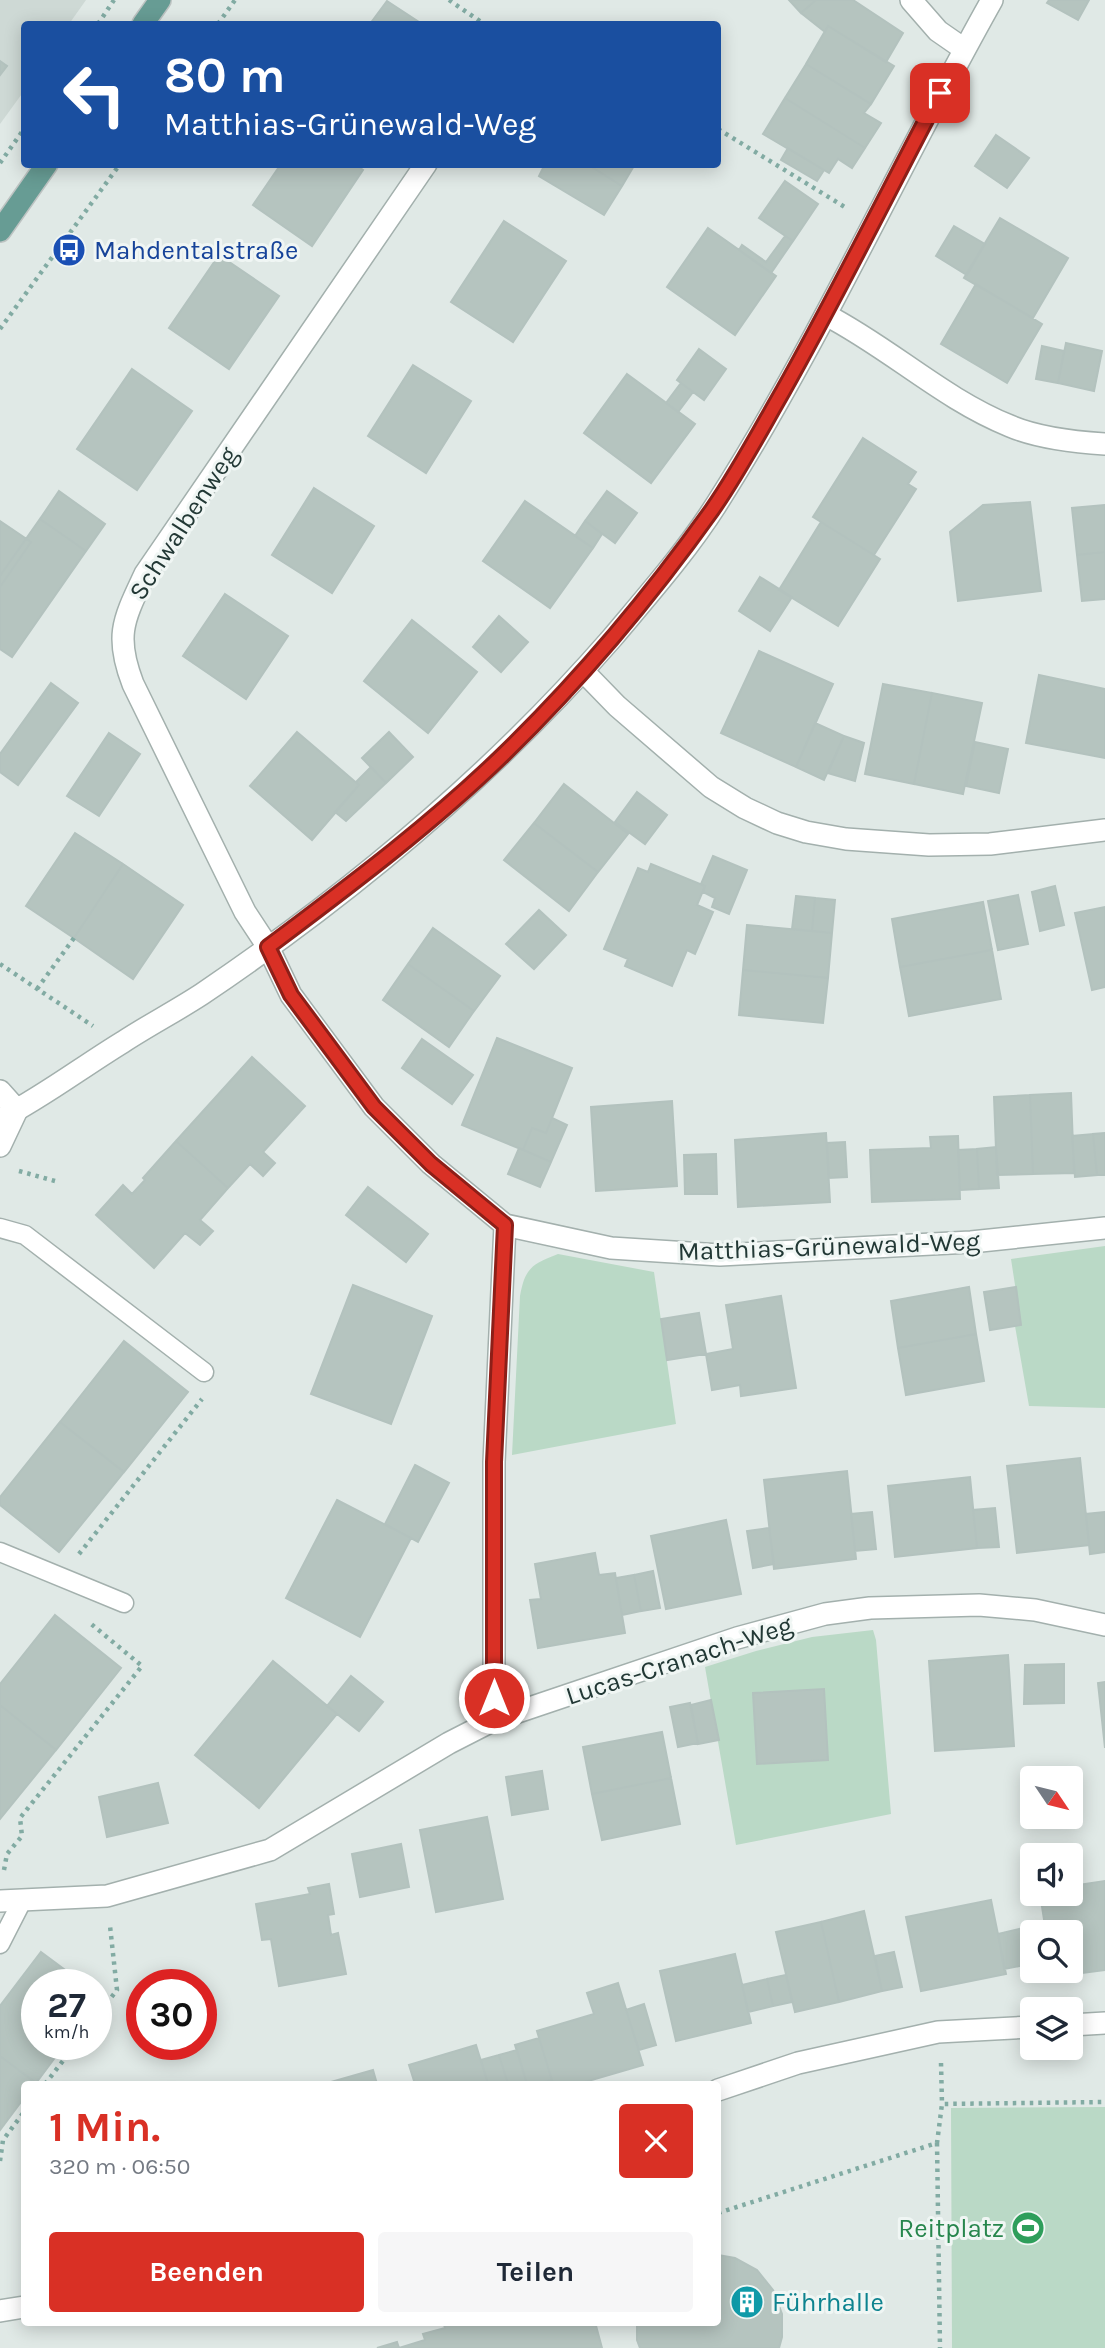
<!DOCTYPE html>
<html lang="de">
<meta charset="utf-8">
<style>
:root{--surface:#fff;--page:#f6f6f7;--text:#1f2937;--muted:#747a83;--accent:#d93025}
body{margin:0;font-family:Karla,sans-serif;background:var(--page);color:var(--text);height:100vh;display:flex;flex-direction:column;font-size:26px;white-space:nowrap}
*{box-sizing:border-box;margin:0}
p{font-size:23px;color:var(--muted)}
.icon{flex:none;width:38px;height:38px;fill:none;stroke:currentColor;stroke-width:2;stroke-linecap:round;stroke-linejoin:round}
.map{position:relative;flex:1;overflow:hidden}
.sheet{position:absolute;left:21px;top:2081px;width:700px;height:245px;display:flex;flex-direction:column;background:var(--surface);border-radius:7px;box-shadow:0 4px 18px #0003}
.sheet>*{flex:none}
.banner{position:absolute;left:21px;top:21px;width:700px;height:147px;border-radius:7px;box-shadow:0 4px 18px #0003;background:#1a4fa0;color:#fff;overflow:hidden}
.needle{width:46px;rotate:125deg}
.buttons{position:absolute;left:1020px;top:1766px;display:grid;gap:14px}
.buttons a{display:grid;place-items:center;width:63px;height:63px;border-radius:7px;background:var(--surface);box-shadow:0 4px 18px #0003;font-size:35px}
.speed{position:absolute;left:21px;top:1969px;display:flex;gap:14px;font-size:35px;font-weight:700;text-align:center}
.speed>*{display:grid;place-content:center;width:91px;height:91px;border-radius:50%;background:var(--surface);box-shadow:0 4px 18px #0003;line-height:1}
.speed small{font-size:18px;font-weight:400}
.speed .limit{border:10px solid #d22;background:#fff;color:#111}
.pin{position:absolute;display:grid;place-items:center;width:60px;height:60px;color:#fff;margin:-30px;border-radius:14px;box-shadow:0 4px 10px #0006}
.me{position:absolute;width:77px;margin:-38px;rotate:0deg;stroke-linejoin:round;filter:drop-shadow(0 0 5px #0008)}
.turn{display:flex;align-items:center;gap:24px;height:147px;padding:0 28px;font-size:32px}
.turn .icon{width:91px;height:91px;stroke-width:2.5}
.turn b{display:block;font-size:49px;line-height:60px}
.round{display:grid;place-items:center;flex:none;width:74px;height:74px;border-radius:7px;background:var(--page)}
.summary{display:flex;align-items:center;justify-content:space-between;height:119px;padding:0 28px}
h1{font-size:42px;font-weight:700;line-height:52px;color:var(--accent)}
.primary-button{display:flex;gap:14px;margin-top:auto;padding:14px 28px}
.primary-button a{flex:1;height:80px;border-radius:7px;background:var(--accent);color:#fff;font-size:28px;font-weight:700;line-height:80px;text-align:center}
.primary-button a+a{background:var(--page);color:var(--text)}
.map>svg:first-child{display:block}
.built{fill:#ced9d5}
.green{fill:#bad9c6}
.building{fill:#b5c4bf;stroke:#b3c2be;stroke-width:2}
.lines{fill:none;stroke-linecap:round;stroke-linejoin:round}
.service-casing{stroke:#a3b0ad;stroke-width:21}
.minor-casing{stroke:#a3b0ad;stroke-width:24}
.tertiary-casing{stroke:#a3b0ad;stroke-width:24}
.primary-casing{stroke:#bdc3c2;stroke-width:24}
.path{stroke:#82aba3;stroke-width:4.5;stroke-dasharray:3.5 5;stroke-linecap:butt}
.service{stroke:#fff;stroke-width:18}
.minor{stroke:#fff;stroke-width:21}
.tertiary{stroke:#fff;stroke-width:21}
.primary{stroke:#679c94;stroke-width:21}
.route-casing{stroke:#8d1f18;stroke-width:18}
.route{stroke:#d93025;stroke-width:12}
.labels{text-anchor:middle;stroke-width:6;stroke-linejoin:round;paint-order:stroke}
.transit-label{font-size:26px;fill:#164399;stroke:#f0f6f4;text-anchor:start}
.street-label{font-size:26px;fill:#223835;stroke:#f0f6f4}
.leisure-label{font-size:26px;fill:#27864d;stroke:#f0f6f4;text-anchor:end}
.culture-label{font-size:26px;fill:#0d838f;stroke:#f0f6f4;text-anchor:start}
</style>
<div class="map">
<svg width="1105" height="2348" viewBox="0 0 1105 2348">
<rect width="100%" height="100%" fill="#e0e9e6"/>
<!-- built -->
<path class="built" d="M 0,0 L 86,0 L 69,24 L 24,24 L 24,91 L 0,124 Z"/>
<!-- green -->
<path class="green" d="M 1105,1246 L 1105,1408 L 1029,1406 L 1015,1326 L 1021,1324 L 1011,1259 Z
M 558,1254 L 654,1272 L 676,1424 L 512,1455 L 520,1296 C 525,1268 532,1264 558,1254 Z
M 873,1630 L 876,1640 L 891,1814 L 736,1845 L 705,1667 L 756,1651 L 812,1637 Z
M 1105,2107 L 1105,2348 L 952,2348 L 951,2108 Z"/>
<!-- building -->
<path class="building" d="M 789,0 L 816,0 L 801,13 Z
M 816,0 L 853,0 L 903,33 L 886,62 L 828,26 L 825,32 L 801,13 Z
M 1049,0 L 1089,0 L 1078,20 L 1047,3 Z
M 387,1 L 422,24 L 370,24 Z
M 828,26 L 894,66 L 871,104 L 806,64 Z
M 0,61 L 7,66 L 0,75 Z
M 806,64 L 871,104 L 864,113 L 881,123 L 865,148 L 785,98 Z
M 785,98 L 865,148 L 852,168 L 838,159 L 829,173 L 763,134 Z
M 996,135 L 1029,158 L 1007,188 L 975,166 Z
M 788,148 L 824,170 L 817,181 L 781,160 Z
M 281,164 L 355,164 L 363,170 L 312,246 L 253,205 Z
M 545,164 L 587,164 L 622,186 L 604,215 L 539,176 Z
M 587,164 L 635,164 L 622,186 Z
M 785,181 L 818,204 L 793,241 L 759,218 Z
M 1000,218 L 1068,258 L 1033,318 L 964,278 Z
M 504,221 L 566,261 L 513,342 L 451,302 Z
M 954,226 L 985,244 L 967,275 L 936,256 Z
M 708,228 L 776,276 L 735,335 L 667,287 Z
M 785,236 L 793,241 L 771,273 L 739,250 L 742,245 L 766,262 Z
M 219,255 L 279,296 L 229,369 L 169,328 Z
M 976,284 L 1042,324 L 1007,383 L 941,344 Z
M 1066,343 L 1102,351 L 1094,391 L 1058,383 Z
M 1042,346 L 1064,351 L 1058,383 L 1036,379 Z
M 699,349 L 726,369 L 704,400 L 677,380 Z
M 413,365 L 471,401 L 426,473 L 368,436 Z
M 132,369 L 192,411 L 137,490 L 77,449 Z
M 627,374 L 695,424 L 651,483 L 584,433 Z
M 681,383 L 693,392 L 678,412 L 666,403 Z
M 863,438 L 916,472 L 908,484 L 916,489 L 874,555 L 813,517 Z
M 314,488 L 374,526 L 332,593 L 272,555 Z
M 59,491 L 105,524 L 86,551 L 40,519 Z
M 607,491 L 637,513 L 615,543 L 585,521 Z
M 525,501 L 593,548 L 550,608 L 483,561 Z
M 1030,502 L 1041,591 L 958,601 L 950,532 L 983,505 Z
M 1105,505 L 1105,552 L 1077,555 L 1072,508 Z
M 40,519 L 86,551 L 12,657 L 0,649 L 0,576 Z
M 0,521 L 31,542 L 0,587 Z
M 585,521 L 602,534 L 593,548 L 575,536 Z
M 821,522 L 880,559 L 838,626 L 779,590 Z
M 1105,552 L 1105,599 L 1082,601 L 1077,555 Z
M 760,577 L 792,597 L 770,631 L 739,611 Z
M 225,594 L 288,636 L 246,699 L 183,656 Z
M 499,616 L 528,642 L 501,672 L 473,647 Z
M 412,620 L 477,672 L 428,733 L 364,681 Z
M 759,651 L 833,684 L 796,767 L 721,733 Z
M 1039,675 L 1105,689 L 1105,758 L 1026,743 Z
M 51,683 L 78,703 L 18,785 L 0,772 L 0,754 Z
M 883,684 L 932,693 L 914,784 L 865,774 Z
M 932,693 L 982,703 L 963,794 L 914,784 Z
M 815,723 L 844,736 L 824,780 L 796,767 Z
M 297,732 L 359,785 L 312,840 L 250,786 Z
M 389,732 L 413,757 L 386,783 L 362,758 Z
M 109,733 L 140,754 L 99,816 L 67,796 Z
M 844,736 L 864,743 L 855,781 L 828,773 Z
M 975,742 L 1008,749 L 999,793 L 966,786 Z
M 371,767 L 386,783 L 346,821 L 335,812 L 359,785 L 356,782 Z
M 564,784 L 628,834 L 598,872 L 534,823 Z
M 637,792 L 667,815 L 645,844 L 615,822 Z
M 534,823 L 598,872 L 569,911 L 504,860 Z
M 75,833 L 123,864 L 74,938 L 26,906 Z
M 713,856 L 747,870 L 729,914 L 712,907 L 715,898 L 703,892 L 705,886 L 701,884 Z
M 123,864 L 183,905 L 133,979 L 74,938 Z
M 651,864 L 705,886 L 697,905 L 713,912 L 695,954 L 687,950 L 672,986 L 625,966 L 628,959 L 604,949 L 638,868 L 648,872 Z
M 1055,886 L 1064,925 L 1040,931 L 1032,892 Z
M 1018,895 L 1028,944 L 998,950 L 988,901 Z
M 796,896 L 815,898 L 812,931 L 792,929 Z
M 815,898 L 835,900 L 832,933 L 812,931 Z
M 983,902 L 992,950 L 900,967 L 892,919 Z
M 1105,907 L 1105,987 L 1092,990 L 1075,913 Z
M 539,910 L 566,935 L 534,969 L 506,944 Z
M 747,925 L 832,933 L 828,978 L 743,970 Z
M 433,928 L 500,976 L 474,1011 L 408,964 Z
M 992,950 L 1001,999 L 909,1016 L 900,967 Z
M 408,964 L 474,1011 L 449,1047 L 383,1000 Z
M 743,970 L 828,978 L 823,1023 L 739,1015 Z
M 497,1038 L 572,1068 L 546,1133 L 532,1128 L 523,1150 L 462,1125 Z
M 422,1039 L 473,1075 L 452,1104 L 402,1068 Z
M 252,1057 L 305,1106 L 263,1152 L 275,1163 L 263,1176 L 250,1164 L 228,1188 L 176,1141 Z
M 1071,1093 L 1074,1173 L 1033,1174 L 1030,1095 Z
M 1030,1095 L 1033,1174 L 997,1175 L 994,1097 Z
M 672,1101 L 677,1186 L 596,1191 L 591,1107 Z
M 552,1118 L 567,1125 L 551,1162 L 523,1150 L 532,1128 L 546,1133 Z
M 826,1133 L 830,1202 L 738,1207 L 735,1140 Z
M 1105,1133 L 1105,1175 L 1097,1175 L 1093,1134 Z
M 1093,1134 L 1097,1175 L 1075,1177 L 1072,1136 Z
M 958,1136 L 960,1199 L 872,1202 L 870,1150 L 931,1148 L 930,1137 Z
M 176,1141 L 228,1188 L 200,1220 L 213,1231 L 200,1245 L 185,1233 L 154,1268 L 96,1215 L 123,1185 L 132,1194 L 145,1180 L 143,1178 Z
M 845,1142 L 847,1177 L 829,1178 L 827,1143 Z
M 996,1147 L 999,1188 L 979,1189 L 977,1149 Z
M 519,1148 L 551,1162 L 540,1187 L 508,1174 Z
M 977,1149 L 979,1189 L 960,1190 L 958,1150 Z
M 716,1154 L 717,1194 L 685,1194 L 684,1155 Z
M 368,1187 L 428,1234 L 406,1262 L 346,1215 Z
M 353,1285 L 432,1316 L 391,1424 L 311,1394 Z
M 969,1287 L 976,1334 L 898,1348 L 891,1301 Z
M 1016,1287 L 1021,1325 L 990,1330 L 984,1292 Z
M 781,1296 L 796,1388 L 741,1396 L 740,1385 L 712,1390 L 706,1354 L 733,1349 L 726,1305 Z
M 699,1313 L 706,1354 L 667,1360 L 661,1319 Z
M 976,1334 L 984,1381 L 906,1395 L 898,1348 Z
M 124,1341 L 188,1392 L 124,1472 L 60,1422 Z
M 60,1422 L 124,1472 L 59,1552 L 0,1505 L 0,1497 Z
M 1080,1458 L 1089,1545 L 1017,1553 L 1007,1466 Z
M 415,1465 L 449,1483 L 418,1542 L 385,1524 Z
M 847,1471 L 856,1559 L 774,1569 L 764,1480 Z
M 970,1477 L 977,1548 L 895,1557 L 888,1486 Z
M 337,1500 L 411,1538 L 360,1637 L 286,1598 Z
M 995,1508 L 999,1547 L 977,1548 L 973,1510 Z
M 872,1512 L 876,1549 L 855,1551 L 851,1514 Z
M 1105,1512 L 1105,1552 L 1090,1554 L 1086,1514 Z
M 726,1520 L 741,1594 L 666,1609 L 651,1536 Z
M 769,1528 L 774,1564 L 753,1568 L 747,1531 Z
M 595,1553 L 599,1575 L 615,1573 L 625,1633 L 538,1648 L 530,1600 L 541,1599 L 535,1564 Z
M 653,1571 L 660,1608 L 641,1611 L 634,1575 Z
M 634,1575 L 641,1611 L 622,1615 L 616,1578 Z
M 55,1615 L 121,1668 L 56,1750 L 0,1705 L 0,1684 Z
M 1008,1655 L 1014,1746 L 935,1751 L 929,1661 Z
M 273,1661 L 337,1714 L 259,1808 L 195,1755 Z
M 1064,1664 L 1064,1703 L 1024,1704 L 1025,1665 Z
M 351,1676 L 383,1702 L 359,1731 L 327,1706 Z
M 1105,1682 L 1105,1748 L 1098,1683 Z
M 824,1689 L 828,1760 L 757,1764 L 753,1693 Z
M 711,1700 L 719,1740 L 698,1744 L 691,1705 Z
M 690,1703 L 698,1743 L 678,1747 L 670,1707 Z
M 0,1705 L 56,1750 L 0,1819 Z
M 662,1732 L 671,1778 L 592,1794 L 583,1747 Z
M 542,1771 L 548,1809 L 512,1815 L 506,1777 Z
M 671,1778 L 680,1824 L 602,1840 L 592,1794 Z
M 158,1783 L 168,1823 L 107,1837 L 99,1797 Z
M 487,1817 L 503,1899 L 436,1912 L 420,1830 Z
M 401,1844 L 409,1887 L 360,1897 L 352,1854 Z
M 1105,1881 L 1105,1970 L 1052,1977 L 1051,1970 L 1071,1970 L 1071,1932 L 1046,1932 L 1040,1894 L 1071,1894 L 1071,1886 Z
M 329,1884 L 334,1914 L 328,1915 L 331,1935 L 338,1933 L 346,1974 L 279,1986 L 271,1939 L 262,1940 L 256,1904 L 310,1894 L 308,1888 Z
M 991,1900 L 1006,1974 L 921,1991 L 906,1917 Z
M 864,1911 L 882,1991 L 839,2002 L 821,1922 Z
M 821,1922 L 839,2002 L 795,2012 L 776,1932 Z
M 1023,1928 L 1030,1964 L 1004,1969 L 998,1934 Z
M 41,1952 L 84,1984 L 37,1984 L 37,2044 L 65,2044 L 36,2083 L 0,2056 L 0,2006 Z
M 894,1952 L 902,1987 L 882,1991 L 875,1956 Z
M 735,1954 L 751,2023 L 676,2041 L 660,1971 Z
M 786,1975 L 792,2002 L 773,2006 L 767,1979 Z
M 767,1979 L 773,2006 L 748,2012 L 742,1985 Z
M 618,1983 L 643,2065 L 578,2084 L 553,2084 L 537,2031 L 594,2014 L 587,1993 Z
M 644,2004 L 656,2045 L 639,2050 L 626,2010 Z
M 539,2038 L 552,2080 L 538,2084 L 527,2084 L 515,2045 Z
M 476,2045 L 488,2084 L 415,2084 L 409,2065 Z
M 517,2050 L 527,2084 L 508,2084 L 499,2055 Z
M 499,2055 L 508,2084 L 488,2084 L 481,2060 Z
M 0,2056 L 36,2083 L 24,2084 L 24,2098 L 0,2130 Z
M 373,2070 L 377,2084 L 324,2084 Z
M 718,2255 L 735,2258 L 757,2270 L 773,2290 L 782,2314 L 782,2337 L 779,2348 L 640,2348 L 637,2340 L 637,2322 L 718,2322 Z
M 443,2322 L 595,2322 L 602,2348 L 399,2348 L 425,2340 L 423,2334 L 445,2328 Z
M 397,2342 L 399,2348 L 377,2348 Z"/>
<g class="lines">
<defs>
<path id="service" d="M 0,1228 L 25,1235 L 204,1372
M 0,1552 L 124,1603
M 0,1944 L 22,1901"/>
<path id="minor" d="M 911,0 L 938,31 L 964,49
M 426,164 L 145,574 C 124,619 114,635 133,684 L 245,912 L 268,947 L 291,995 L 374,1107 L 431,1164 L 505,1225 L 611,1248 L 720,1255 L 971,1242 L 1105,1228
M 826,315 C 890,348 943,399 1010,426 C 1038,438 1074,442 1105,444
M 583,671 L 617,706 L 711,787 L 745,808 L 777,823 L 806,832 L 846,839 L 929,845 L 990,844 L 1105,830
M 0,1146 L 17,1110
M 494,1720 L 494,1462 L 505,1225
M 0,1901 L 107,1896 L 270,1850 L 449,1743 L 494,1720 L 737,1638 L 825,1614 L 870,1608 L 979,1605 L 1035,1610 L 1105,1625
M 1071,2025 L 1105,2023
M 718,2090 L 798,2063 L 938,2032 L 1032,2027
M 0,2311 L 24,2307"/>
<path id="tertiary" d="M 0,1091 L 17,1110
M 0,1119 C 43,1097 82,1067 123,1042 C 149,1025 176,1011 202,994 C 353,892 492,776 612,638 C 648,595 686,552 716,505 C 819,343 898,167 992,0"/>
<path id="primary" d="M 143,24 L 160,0
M 0,231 L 47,164"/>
</defs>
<!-- service casing -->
<use href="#service" class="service-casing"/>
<!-- minor casing -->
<use href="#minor" class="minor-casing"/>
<!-- tertiary casing -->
<use href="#tertiary" class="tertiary-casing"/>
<!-- primary casing -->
<use href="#primary" class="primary-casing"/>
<!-- path -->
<path class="path" d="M 449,0 L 484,24
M 98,24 L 114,0
M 218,24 L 235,0
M 718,129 L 848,209
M 0,163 L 24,129
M 0,329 L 120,164
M 0,964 L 93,1026
M 37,989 L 74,938
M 19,1171 L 55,1181
M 79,1554 L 202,1399
M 4,1870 L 7,1854 L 22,1836 L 20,1818 L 142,1666 L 90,1623
M 96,2017 L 117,1990 L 110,1926
M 941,2063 L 942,2104
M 45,2084 L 76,2044
M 937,2143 L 940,2348
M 0,2161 L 3,2140 L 24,2112
M 718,2213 L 937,2143 L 942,2104 L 1105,2102"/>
<!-- service -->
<use href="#service" class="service"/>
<!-- minor -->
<use href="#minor" class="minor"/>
<!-- tertiary -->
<use href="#tertiary" class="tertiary"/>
<!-- primary -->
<use href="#primary" class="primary"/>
</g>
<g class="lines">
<defs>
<path id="route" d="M 494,1698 L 494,1462 L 505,1225 L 431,1164 L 374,1107 L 291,995 L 268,947 C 349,886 431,825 504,754 C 580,680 650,597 712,510 C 738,473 760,431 783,391 C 838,293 888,192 940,93"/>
</defs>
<!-- route casing -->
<use href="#route" class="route-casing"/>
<!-- route -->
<use href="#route" class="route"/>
</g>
<!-- icons -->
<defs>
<symbol id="bus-disc" viewBox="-11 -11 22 22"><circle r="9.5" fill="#1a4fb4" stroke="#f0f6f4"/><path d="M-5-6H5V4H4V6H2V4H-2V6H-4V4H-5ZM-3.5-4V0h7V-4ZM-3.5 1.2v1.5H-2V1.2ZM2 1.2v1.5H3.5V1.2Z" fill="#fff"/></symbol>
<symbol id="stadium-disc" viewBox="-11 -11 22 22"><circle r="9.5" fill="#2e9e5b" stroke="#f0f6f4"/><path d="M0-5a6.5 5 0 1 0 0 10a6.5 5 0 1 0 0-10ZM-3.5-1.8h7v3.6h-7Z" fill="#fff"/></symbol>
<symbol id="building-disc" viewBox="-11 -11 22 22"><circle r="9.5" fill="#0f9aa8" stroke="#f0f6f4"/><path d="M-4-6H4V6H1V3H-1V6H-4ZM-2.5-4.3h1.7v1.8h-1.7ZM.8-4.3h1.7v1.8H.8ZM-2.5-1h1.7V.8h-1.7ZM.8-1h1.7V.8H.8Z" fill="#fff"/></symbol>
</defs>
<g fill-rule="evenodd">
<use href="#bus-disc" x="50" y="231" width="38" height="38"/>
<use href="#stadium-disc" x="1009" y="2209" width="38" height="38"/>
<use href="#building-disc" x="728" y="2283" width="38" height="38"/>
</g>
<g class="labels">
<!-- transit labels -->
<g class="transit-label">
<text x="94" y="259">Mahdentalstraße</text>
</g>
<!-- street labels -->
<g class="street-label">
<text transform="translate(183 523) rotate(-57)" y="9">Schwalbenweg</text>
<text transform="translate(829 1246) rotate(-2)" y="9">Matthias-Grünewald-Weg</text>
<text transform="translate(679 1660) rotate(-18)" y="9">Lucas-Cranach-Weg</text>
</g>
<!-- leisure labels -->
<g class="leisure-label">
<text x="1004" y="2237">Reitplatz</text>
</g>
<!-- culture labels -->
<g class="culture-label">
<text x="772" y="2311">Führhalle</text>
</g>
</g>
</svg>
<div class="buttons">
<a><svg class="needle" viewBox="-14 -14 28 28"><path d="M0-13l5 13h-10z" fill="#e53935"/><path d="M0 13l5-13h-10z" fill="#747a83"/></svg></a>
<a><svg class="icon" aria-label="sound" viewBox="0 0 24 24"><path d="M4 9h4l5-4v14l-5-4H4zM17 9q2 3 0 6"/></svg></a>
<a><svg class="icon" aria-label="search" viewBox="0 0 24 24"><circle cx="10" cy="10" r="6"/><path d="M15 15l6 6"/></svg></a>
<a><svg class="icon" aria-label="layers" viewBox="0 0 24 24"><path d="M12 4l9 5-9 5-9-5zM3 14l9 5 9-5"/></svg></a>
</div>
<div class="speed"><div>27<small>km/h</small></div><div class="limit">30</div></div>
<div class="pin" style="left:940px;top:93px;background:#d93025"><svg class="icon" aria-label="arrive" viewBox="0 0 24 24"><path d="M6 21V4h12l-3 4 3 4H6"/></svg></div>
<svg class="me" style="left:494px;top:1698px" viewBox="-20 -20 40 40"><circle r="17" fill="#d93025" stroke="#fff" stroke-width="3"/><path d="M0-11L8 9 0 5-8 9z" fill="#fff"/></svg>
<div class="banner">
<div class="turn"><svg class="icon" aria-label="left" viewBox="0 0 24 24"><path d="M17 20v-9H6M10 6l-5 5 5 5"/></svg><div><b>80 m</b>Matthias-Grünewald-Weg</div></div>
</div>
<section class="sheet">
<div class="summary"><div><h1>1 Min.</h1><p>320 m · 06:50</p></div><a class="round" style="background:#d93025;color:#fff"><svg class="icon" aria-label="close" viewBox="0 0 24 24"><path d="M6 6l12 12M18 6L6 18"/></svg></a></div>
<div class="primary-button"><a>Beenden</a><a>Teilen</a></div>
</section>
</div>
